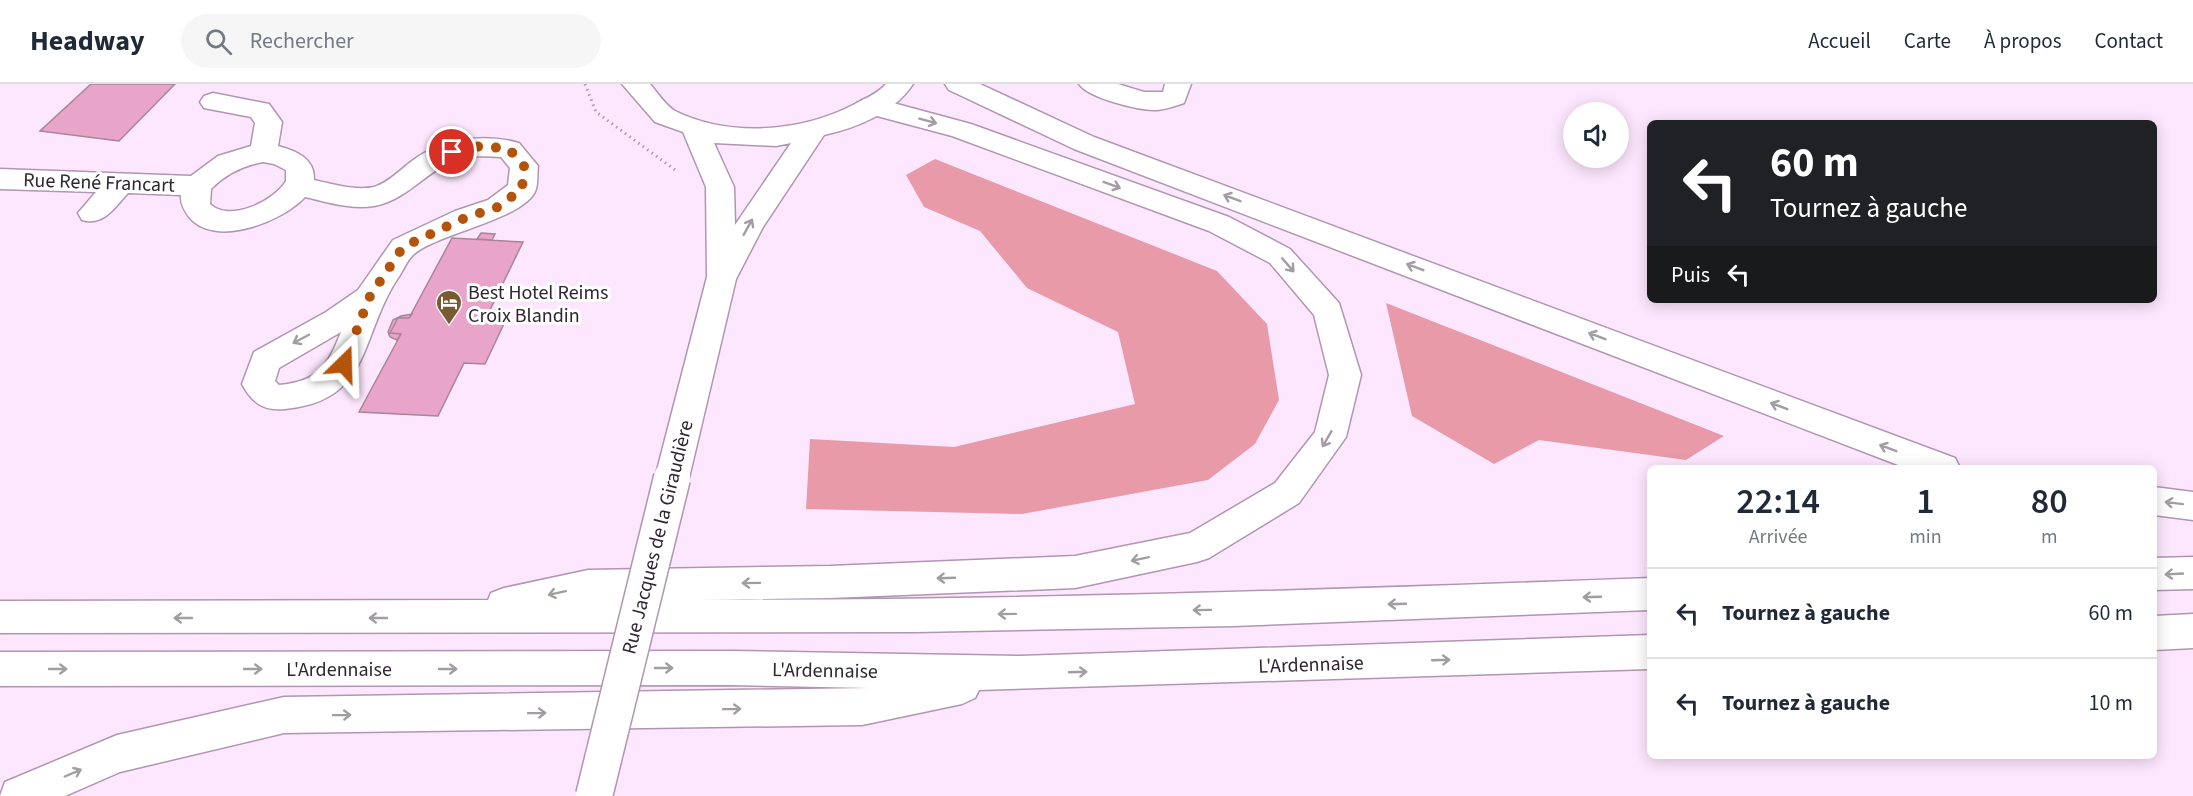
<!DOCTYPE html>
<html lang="fr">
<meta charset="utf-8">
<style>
:root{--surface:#fff;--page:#f6f6f7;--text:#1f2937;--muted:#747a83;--line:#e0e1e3}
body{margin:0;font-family:"Source Sans 3",sans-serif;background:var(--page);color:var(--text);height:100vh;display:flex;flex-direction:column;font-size:22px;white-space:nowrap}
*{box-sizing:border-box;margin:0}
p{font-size:20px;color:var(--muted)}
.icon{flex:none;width:33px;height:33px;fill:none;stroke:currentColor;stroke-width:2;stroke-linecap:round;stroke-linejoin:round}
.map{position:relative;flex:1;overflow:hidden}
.side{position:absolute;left:1647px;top:381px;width:510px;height:294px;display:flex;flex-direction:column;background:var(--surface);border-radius:9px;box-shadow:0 3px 15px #0003}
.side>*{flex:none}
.guide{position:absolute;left:1647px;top:36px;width:510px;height:183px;border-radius:9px;box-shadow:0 3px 15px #0003;background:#202124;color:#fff;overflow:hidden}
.fabs{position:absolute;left:1563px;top:18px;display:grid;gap:12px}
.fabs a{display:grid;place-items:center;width:66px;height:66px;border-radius:50%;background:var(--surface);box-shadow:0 3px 15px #0003;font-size:30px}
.pin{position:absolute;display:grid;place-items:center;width:51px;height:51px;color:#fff;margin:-26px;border:3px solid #fff;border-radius:50%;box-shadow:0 2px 6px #0007}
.me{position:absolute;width:66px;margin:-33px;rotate:22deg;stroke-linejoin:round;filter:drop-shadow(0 0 4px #0008)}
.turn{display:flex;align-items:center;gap:21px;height:126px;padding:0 24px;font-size:27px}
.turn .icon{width:78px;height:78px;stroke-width:2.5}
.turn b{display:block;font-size:42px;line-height:51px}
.then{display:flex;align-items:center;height:57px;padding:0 24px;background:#0003;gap:12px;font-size:22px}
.eta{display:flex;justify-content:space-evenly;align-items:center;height:102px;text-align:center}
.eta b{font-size:36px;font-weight:600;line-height:42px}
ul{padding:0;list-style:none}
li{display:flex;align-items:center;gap:18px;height:90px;padding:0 24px;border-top:2px solid var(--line)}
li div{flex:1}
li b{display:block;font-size:22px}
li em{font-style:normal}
header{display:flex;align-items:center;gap:36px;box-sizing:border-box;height:84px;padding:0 30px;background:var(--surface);border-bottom:2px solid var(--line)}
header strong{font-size:28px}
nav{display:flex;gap:33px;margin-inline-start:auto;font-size:21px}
.search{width:420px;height:54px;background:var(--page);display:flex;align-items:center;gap:15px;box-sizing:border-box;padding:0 21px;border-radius:33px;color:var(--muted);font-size:22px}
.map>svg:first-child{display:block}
.forest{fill:#e89aa8}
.building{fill:#e9a4c9;stroke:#a88597;stroke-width:1.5}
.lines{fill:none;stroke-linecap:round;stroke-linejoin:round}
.minor-casing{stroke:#b096b1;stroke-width:3}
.highway-casing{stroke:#b096b1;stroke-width:3}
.path{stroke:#ac9bad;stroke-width:3;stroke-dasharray:1.5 4;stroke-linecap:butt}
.minor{fill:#fff;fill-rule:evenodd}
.highway{fill:#fff;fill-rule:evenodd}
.minor-bridge-casing{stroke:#b096b1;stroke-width:39;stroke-linecap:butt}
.minor-bridge{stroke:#fff;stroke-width:36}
.oneway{stroke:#a29da2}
.route{stroke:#b45309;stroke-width:10;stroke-dasharray:0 18}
.labels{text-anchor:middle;stroke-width:6;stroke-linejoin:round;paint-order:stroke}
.street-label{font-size:20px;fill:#302630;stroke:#fff}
.poi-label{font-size:20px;fill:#302630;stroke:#fff;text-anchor:start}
</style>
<header>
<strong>Headway</strong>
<div class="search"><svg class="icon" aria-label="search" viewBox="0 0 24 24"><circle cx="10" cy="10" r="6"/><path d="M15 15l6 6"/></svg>Rechercher</div>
<nav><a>Accueil</a><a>Carte</a><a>À propos</a><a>Contact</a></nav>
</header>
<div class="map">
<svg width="2193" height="712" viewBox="0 0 2193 712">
<rect width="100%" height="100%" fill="#fde7fe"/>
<!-- forest -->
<path class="forest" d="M 935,75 L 1217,187 L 1267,240 L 1279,316 L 1255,360 L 1208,396 L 1022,430 L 806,425 L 810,355 L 954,363 L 1135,320 L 1118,248 L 1027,204 L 980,147 L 924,123 L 906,91 Z
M 1386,219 L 1724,352 L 1686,376 L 1539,356 L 1494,380 L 1412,332 Z"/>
<!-- building -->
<path class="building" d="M 175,0 L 119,57 L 40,47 L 91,0 Z
M 481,149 L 495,150 L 492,156 L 477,155 Z
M 452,154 L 523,158 L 490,226 L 510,227 L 485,280 L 464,279 L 438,332 L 359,328 L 401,250 L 390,249 L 398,234 L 409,234 Z
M 412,230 L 409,234 L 398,234 L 390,249 L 401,250 L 397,256 L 390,253 L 388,248 L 393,236 L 401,232 Z"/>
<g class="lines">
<defs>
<path id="minor" d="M 622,0 L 650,0 C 657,8 666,22 675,27 C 730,54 802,48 855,20 C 866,14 877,10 886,0 L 913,0 C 894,29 856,44 824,51 L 763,143 L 736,195 L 689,394 L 684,404 L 672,408 L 660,404 L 655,394 L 707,193 L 706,103 L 683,48 L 655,38 ZM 714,59 L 776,62 L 791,59 L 735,141 L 734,103 Z
M 1079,0 L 1118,0 L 1144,8 L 1163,8 L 1165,0 L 1191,0 L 1184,19 C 1175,22 1167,25 1157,26 C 1140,27 1088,14 1079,0 Z
M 213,9 L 269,20 L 282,38 L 278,62 C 296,67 315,74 314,96 C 332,100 356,107 374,103 C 388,99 401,85 412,77 C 441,55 484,49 519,59 L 538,82 C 537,89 538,98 536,105 C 527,135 437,149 413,171 C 407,176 403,187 398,194 C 359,253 372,317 285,325 C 264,327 252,319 242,300 L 254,268 L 326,228 L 358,206 L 393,156 L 455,127 L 488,116 L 508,101 L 510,84 L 501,73 C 486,72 469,71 455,76 C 425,88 407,116 374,122 C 352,126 327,118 305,113 C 283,137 215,165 189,133 C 184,126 180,119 181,111 L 128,109 C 114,124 104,142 82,136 L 78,129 L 96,108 L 0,105 L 0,85 L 191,92 L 218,72 L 251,62 L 255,39 L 251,33 L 204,24 L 200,18 L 204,12 ZM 263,78 L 274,80 L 286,86 L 286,97 C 274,117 230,139 210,120 L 211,105 C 226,90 242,82 263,78 ZM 341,248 C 327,283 319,297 279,301 L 275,297 L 279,284 Z"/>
<path id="highway" d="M 945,0 L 980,0 L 1094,53 L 1955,374 L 1960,384 L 1906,384 L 1074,65 L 949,6 Z
M 871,13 L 971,40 L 1229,133 L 1290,165 L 1339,219 L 1361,291 L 1346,353 L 1299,419 L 1209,474 L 1197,478 L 1075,504 L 830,514 L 697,516 C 1015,516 1332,506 1650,494 L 1650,526 L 1234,542 L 916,548 L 0,549 L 0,517 L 488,516 L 491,509 L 504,504 L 588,486 L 830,482 L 1075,472 L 1190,449 L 1275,399 L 1315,348 L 1329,291 L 1314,231 L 1270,179 L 1209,147 L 952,52 L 862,28 L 858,22 L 862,16 Z
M 2154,403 L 2193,408 L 2193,436 L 2154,431 Z
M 2193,473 L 2193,505 L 2154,506 L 2154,474 Z
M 2193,530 L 2193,564 L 2154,566 L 2154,532 Z
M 1650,551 L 1650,585 L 979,606 L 975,614 L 962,620 L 862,641 L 284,649 L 120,688 L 65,712 L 0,712 L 5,698 L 117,651 L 284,613 L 869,604 L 732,601 L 0,602 L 0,568 L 732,567 L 1020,572 Z"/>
</defs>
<!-- minor casing -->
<use href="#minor" class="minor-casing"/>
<!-- highway casing -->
<use href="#highway" class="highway-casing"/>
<!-- path -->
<path class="path" d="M 585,0 L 596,28 L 678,88"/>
<!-- minor -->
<use href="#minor" class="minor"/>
<!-- highway -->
<use href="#highway" class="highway"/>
<defs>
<path id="minor-bridge" d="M 594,712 L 672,394"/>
</defs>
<!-- minor-bridge casing -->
<use href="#minor-bridge" class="minor-bridge-casing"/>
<!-- minor-bridge -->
<use href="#minor-bridge" class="minor-bridge"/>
</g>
<!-- one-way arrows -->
<defs><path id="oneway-shaft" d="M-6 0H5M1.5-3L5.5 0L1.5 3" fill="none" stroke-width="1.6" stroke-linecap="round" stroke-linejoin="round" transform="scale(1.5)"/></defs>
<g class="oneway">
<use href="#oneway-shaft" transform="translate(928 37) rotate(15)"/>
<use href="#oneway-shaft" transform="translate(1112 101) rotate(20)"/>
<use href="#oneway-shaft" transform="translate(1232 114) rotate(-159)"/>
<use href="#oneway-shaft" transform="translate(748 143) rotate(-61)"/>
<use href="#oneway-shaft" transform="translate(1288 181) rotate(49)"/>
<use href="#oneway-shaft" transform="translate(1415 183) rotate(-159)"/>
<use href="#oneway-shaft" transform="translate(1597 252) rotate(-159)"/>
<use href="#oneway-shaft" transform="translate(301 255) rotate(152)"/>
<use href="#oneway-shaft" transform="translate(1779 322) rotate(-159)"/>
<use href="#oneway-shaft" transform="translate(1327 355) rotate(120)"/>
<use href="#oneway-shaft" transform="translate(1888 364) rotate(-159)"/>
<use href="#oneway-shaft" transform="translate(2174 419) rotate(-173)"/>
<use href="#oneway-shaft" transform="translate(1140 475) rotate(168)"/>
<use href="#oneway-shaft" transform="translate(2174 490) rotate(177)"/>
<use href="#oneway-shaft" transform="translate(946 494) rotate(178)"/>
<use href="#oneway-shaft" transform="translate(751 499) rotate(179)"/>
<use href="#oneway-shaft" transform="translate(557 509) rotate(168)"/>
<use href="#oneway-shaft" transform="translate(1592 513) rotate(178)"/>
<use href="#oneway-shaft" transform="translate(1397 520) rotate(178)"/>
<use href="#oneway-shaft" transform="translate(1202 526) rotate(179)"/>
<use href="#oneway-shaft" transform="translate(1007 530) rotate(179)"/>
<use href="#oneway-shaft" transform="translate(183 534) rotate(-180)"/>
<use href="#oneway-shaft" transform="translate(378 534) rotate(-180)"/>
<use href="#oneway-shaft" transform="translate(1441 576) rotate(-2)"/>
<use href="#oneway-shaft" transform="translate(664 584)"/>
<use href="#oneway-shaft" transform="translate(58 585)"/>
<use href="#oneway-shaft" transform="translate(253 585)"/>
<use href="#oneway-shaft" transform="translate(448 585)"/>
<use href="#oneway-shaft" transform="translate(1078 588) rotate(-2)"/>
<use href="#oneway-shaft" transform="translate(732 625) rotate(-1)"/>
<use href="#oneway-shaft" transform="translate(537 629) rotate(-1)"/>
<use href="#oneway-shaft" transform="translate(342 631) rotate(-1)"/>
<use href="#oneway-shaft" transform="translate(73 689) rotate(-23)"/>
</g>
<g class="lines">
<!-- route -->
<path class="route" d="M 344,280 L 369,214 L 403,163 L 465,134 L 498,123 L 522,105 L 524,82 L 509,65 L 481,62 L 452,68"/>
</g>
<!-- icons -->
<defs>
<symbol id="hotel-pin" viewBox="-11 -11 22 30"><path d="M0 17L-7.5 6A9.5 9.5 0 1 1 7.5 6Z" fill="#79592f" stroke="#fff"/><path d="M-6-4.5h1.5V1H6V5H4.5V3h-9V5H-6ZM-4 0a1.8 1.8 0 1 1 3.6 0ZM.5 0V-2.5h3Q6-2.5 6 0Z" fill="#fff"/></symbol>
</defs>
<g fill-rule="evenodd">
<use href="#hotel-pin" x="434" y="204" width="30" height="40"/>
</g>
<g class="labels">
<!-- street labels -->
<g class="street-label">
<text transform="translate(99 98) rotate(2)" y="7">Rue René Francart</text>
<text transform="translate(657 453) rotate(-76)" y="7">Rue Jacques de la Giraudière</text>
<text transform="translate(1311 580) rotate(-2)" y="7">L'Ardennaise</text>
<text x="339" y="592">L'Ardennaise</text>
<text transform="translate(825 586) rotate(1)" y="7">L'Ardennaise</text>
</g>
<!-- poi labels -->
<g class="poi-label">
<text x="468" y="215">Best Hotel Reims<tspan x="468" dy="23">Croix Blandin</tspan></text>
</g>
</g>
</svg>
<div class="fabs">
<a><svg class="icon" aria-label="sound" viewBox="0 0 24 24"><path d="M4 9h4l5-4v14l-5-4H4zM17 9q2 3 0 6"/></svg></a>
</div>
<div class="pin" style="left:452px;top:68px;background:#d93025"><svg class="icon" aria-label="arrive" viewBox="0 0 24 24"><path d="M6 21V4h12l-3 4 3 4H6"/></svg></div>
<svg class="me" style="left:344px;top:280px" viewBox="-20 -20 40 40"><path d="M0-17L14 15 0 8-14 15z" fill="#b45309" stroke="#fff" stroke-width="4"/></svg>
<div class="guide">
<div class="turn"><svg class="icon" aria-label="left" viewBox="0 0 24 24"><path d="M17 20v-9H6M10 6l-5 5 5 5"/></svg><div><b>60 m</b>Tournez à gauche</div></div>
<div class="then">Puis<svg class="icon" aria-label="left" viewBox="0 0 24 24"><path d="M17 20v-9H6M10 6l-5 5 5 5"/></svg></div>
</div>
<section class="side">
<div class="eta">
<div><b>22:14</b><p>Arrivée</p></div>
<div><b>1</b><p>min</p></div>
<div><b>80</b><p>m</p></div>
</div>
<ul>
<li><svg class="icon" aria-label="left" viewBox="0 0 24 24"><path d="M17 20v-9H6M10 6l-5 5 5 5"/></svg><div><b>Tournez à gauche</b></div><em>60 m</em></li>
<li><svg class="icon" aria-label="left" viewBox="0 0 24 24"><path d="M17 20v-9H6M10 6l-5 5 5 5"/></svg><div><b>Tournez à gauche</b></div><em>10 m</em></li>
</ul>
</section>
</div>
